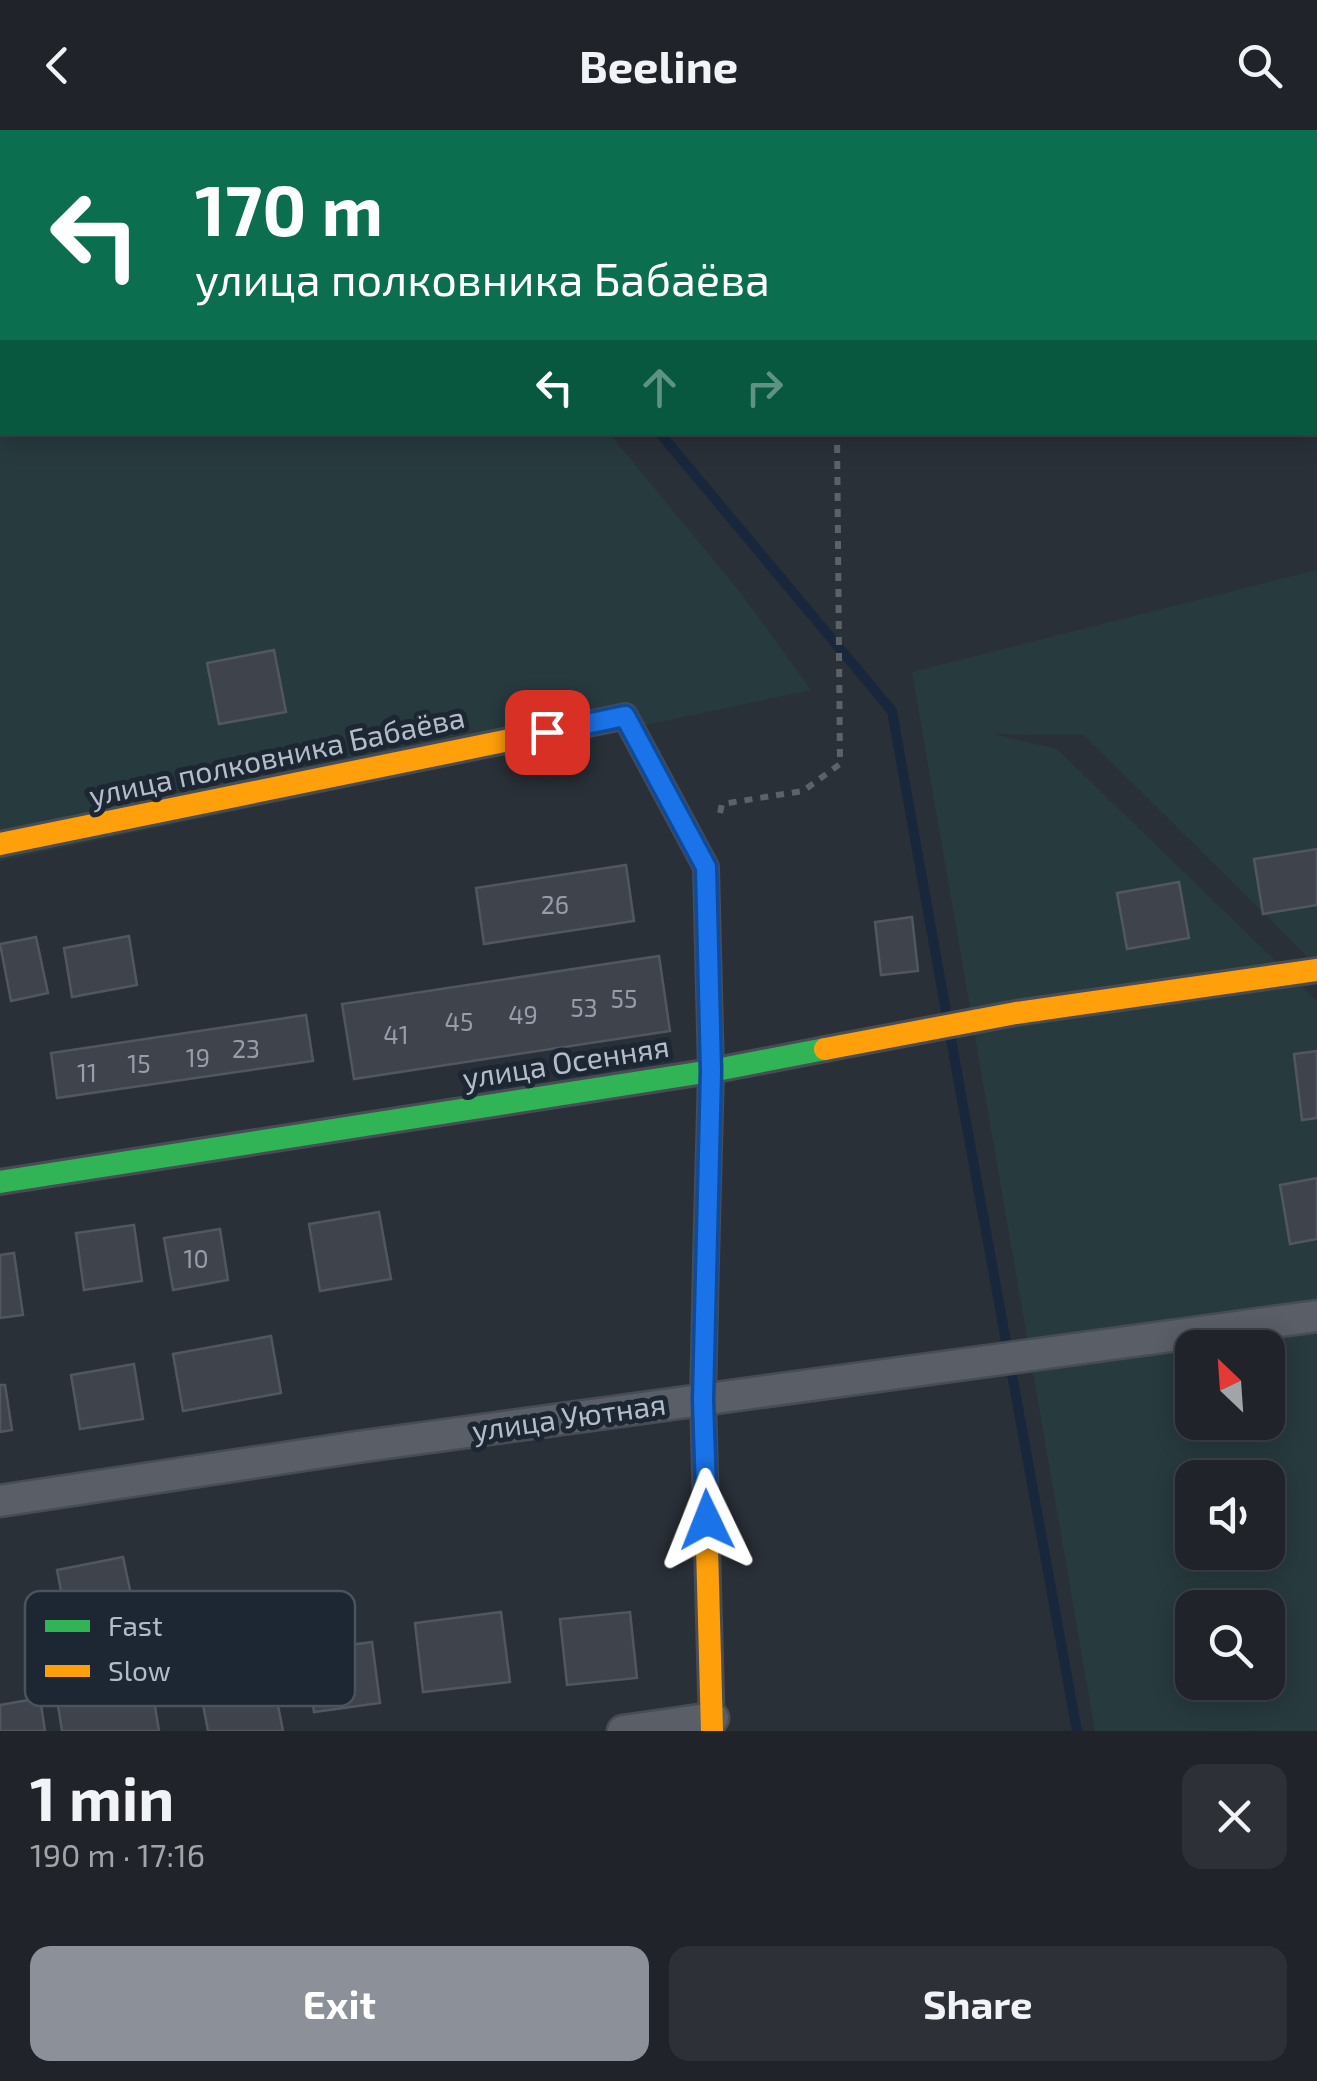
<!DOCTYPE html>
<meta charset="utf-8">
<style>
:root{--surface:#20242a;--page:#2d3036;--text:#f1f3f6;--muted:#a2a4a8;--line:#3d4147;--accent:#8c9099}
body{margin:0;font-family:"Exo 2",sans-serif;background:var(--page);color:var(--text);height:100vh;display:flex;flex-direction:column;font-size:38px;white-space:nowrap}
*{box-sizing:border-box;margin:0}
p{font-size:32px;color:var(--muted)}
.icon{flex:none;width:55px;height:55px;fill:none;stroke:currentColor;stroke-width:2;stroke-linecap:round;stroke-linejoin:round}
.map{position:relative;height:1601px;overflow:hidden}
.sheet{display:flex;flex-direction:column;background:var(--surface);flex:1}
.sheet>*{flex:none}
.top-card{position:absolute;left:0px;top:0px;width:1318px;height:305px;box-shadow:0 5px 25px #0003,0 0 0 2px var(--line);background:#0b6e4f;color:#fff;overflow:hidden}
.needle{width:65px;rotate:335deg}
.buttons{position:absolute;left:1175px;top:1200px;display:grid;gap:20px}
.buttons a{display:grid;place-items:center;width:110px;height:110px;border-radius:20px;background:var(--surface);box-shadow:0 5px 25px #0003,0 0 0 2px var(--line);font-size:50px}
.pin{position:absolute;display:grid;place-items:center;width:85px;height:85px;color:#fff;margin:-42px;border-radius:20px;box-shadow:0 5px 15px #0006}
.me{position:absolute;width:110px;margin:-55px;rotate:358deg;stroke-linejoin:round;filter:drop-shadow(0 0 8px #0008)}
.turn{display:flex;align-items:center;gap:35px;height:210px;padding:0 30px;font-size:45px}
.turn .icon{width:130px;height:130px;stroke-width:2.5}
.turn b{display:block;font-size:70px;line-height:85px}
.lanes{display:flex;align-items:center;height:95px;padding:0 30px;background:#0003;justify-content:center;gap:50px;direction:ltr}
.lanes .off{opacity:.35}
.round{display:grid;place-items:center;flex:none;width:105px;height:105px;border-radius:20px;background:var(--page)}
.head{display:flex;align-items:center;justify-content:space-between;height:170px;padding:0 30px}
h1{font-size:60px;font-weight:700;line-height:75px}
.primary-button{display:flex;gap:20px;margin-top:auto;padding:20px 30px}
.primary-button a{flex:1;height:115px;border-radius:20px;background:var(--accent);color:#fff;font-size:40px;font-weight:700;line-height:115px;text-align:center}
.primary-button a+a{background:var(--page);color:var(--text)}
header{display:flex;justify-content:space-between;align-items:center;height:130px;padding:0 30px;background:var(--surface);font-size:45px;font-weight:700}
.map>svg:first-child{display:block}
.green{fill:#273a3e;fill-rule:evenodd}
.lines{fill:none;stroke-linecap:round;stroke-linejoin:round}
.stream{stroke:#19273c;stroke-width:10}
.building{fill:#3f444c;stroke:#52575f;stroke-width:2.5}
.street-casing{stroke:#484c55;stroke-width:35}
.fast-casing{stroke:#484c55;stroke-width:28}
.slow-casing{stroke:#484c55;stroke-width:28}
.path{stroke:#5c6268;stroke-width:6;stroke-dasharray:8 8;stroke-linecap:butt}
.street{stroke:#5a5e66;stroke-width:30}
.fast{stroke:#30b455;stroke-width:22}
.slow{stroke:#ff9f0a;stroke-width:22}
.route-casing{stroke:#114b97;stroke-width:25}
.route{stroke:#1a73e8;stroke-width:18}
.labels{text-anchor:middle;stroke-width:10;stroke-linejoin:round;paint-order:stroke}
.number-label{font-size:25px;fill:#979eaa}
.street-label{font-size:30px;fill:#b4bcc9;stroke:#1d2633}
.key{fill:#1d2633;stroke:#4a5360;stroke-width:2.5}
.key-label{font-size:28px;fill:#b4bcc9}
</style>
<header><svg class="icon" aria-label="back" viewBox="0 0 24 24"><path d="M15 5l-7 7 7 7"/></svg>Beeline<svg class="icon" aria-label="search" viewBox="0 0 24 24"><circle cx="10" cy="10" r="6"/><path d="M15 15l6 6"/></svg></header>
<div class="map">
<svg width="1317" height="1601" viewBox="0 0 1317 1601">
<rect width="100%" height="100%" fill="#2a3038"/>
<!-- green -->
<path class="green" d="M 0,0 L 363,2 L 2,2 L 2,302 L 609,303 L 740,462 L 811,560 L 0,731 Z
M 1317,440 L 1317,836 L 1084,605 L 993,604 L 1057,619 L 1317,871 L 1317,1601 L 1095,1601 L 912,542 ZM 1192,1218 L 1268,1218 L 1268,1292 L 1192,1292 ZM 1192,1348 L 1268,1348 L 1268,1422 L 1192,1422 ZM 1192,1478 L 1268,1478 L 1268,1552 L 1192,1552 Z"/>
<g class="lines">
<!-- stream -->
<path class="stream" d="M 403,0 L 405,2
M 659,302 L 892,581 L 947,887
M 950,904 L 1077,1601"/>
</g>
<!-- building -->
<path class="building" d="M 274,520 L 286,582 L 219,594 L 207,533 Z
M 1317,719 L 1317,775 L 1263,784 L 1254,729 Z
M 626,735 L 634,791 L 484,814 L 476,758 Z
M 1179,752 L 1189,808 L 1127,819 L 1117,763 Z
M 912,787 L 918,841 L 881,845 L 875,792 Z
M 129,806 L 137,855 L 72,867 L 64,818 Z
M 36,807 L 48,863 L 11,871 L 0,814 Z
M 659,826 L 670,901 L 354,949 L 342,874 Z
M 306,885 L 313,931 L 57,968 L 51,923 Z
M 1317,921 L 1317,988 L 1302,990 L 1294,924 Z
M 1317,1048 L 1317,1109 L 1290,1114 L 1280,1055 Z
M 379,1082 L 391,1149 L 320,1161 L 309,1094 Z
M 134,1095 L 142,1151 L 84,1160 L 76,1103 Z
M 220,1099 L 228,1150 L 173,1160 L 164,1108 Z
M 14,1123 L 23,1185 L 0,1188 L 0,1125 Z
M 271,1206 L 281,1263 L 183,1281 L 173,1224 Z
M 134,1234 L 143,1289 L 80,1299 L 71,1245 Z
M 0,1255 L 5,1255 L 12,1300 L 0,1302 Z
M 123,1427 L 136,1488 L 69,1502 L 57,1440 Z
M 501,1482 L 510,1552 L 423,1562 L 415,1493 Z
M 630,1482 L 637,1548 L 567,1555 L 560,1489 Z
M 372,1512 L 380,1573 L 314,1582 L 306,1521 Z
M 147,1528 L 159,1601 L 62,1601 L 53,1544 Z
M 273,1550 L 283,1601 L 208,1601 L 201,1564 Z
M 40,1568 L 45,1601 L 0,1601 L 0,1575 Z"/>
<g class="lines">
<defs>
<path id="street" d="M 0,1371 L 357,1317 L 1317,1186
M 623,1601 L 713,1588"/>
<path id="fast" d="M 622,587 L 625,586 L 706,737 L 711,941 L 706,1131
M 0,1052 L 711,941 L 825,919"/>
<path id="slow" d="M 0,714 L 622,587
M 825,919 L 1016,883 L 1317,840
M 706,1131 L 703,1270 L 712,1601"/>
</defs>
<!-- street casing -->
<use href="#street" class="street-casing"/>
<!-- fast casing -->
<use href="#fast" class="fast-casing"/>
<!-- slow casing -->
<use href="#slow" class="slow-casing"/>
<!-- path -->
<path class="path" d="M 837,2 L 837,0
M 720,683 L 722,674 L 803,661 L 840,634 L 837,302"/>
<!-- street -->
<use href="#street" class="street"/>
<!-- fast -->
<use href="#fast" class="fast"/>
<!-- slow -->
<use href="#slow" class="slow"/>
</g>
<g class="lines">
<defs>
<path id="route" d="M 547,602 L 625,586 L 706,737 L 711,941 L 703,1270 L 707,1390"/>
</defs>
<!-- route casing -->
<use href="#route" class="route-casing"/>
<!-- route -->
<use href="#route" class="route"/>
</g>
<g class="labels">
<!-- number labels -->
<g class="number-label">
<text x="555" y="784">26</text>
<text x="624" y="878">55</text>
<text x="584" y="887">53</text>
<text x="523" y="894">49</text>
<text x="459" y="901">45</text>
<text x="396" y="914">41</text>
<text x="246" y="928">23</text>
<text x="198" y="937">19</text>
<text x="139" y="943">15</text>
<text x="87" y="952">11</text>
<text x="196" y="1138">10</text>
</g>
<!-- street labels -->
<g class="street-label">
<text transform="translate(277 627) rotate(-12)" y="10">улица полковника Бабаёва</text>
<text transform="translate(566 933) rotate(-9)" y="10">улица Осенняя</text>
<text transform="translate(569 1288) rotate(-8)" y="10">улица Уютная</text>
</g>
</g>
<!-- legend -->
<rect x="25" y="1461" width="330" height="115" rx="15" class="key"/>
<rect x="45" y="1490" width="45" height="12" fill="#30b455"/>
<rect x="45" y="1535" width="45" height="12" fill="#ff9f0a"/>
<g class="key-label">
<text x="108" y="1506">Fast</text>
<text x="108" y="1551">Slow</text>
</g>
</svg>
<div class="buttons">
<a><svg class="needle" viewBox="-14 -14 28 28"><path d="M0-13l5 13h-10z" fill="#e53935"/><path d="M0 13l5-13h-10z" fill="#a2a4a8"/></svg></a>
<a><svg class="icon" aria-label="sound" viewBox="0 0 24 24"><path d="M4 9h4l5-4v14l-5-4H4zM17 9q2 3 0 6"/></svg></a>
<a><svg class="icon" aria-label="search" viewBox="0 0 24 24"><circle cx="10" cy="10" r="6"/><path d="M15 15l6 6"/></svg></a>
</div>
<div class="pin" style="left:547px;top:602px;background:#d93025"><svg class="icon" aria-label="arrive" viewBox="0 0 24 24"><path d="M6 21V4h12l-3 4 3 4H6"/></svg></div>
<svg class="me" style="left:707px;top:1390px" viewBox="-20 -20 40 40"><path d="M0-17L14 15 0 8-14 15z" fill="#1a73e8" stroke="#fff" stroke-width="4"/></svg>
<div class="top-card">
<div class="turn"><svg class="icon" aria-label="left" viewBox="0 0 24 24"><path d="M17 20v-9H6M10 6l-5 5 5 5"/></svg><div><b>170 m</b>улица полковника Бабаёва</div></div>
<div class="lanes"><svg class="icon" aria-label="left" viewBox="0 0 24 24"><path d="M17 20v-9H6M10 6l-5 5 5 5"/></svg><svg class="icon off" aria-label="ahead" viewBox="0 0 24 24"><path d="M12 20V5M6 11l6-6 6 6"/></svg><svg class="icon off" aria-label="right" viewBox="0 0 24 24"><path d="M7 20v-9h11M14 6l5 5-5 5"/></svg></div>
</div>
</div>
<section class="sheet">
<div class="head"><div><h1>1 min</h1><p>190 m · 17:16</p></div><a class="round"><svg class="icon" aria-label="close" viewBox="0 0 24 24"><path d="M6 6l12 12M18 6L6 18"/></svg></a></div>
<div class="primary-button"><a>Exit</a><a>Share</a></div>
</section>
